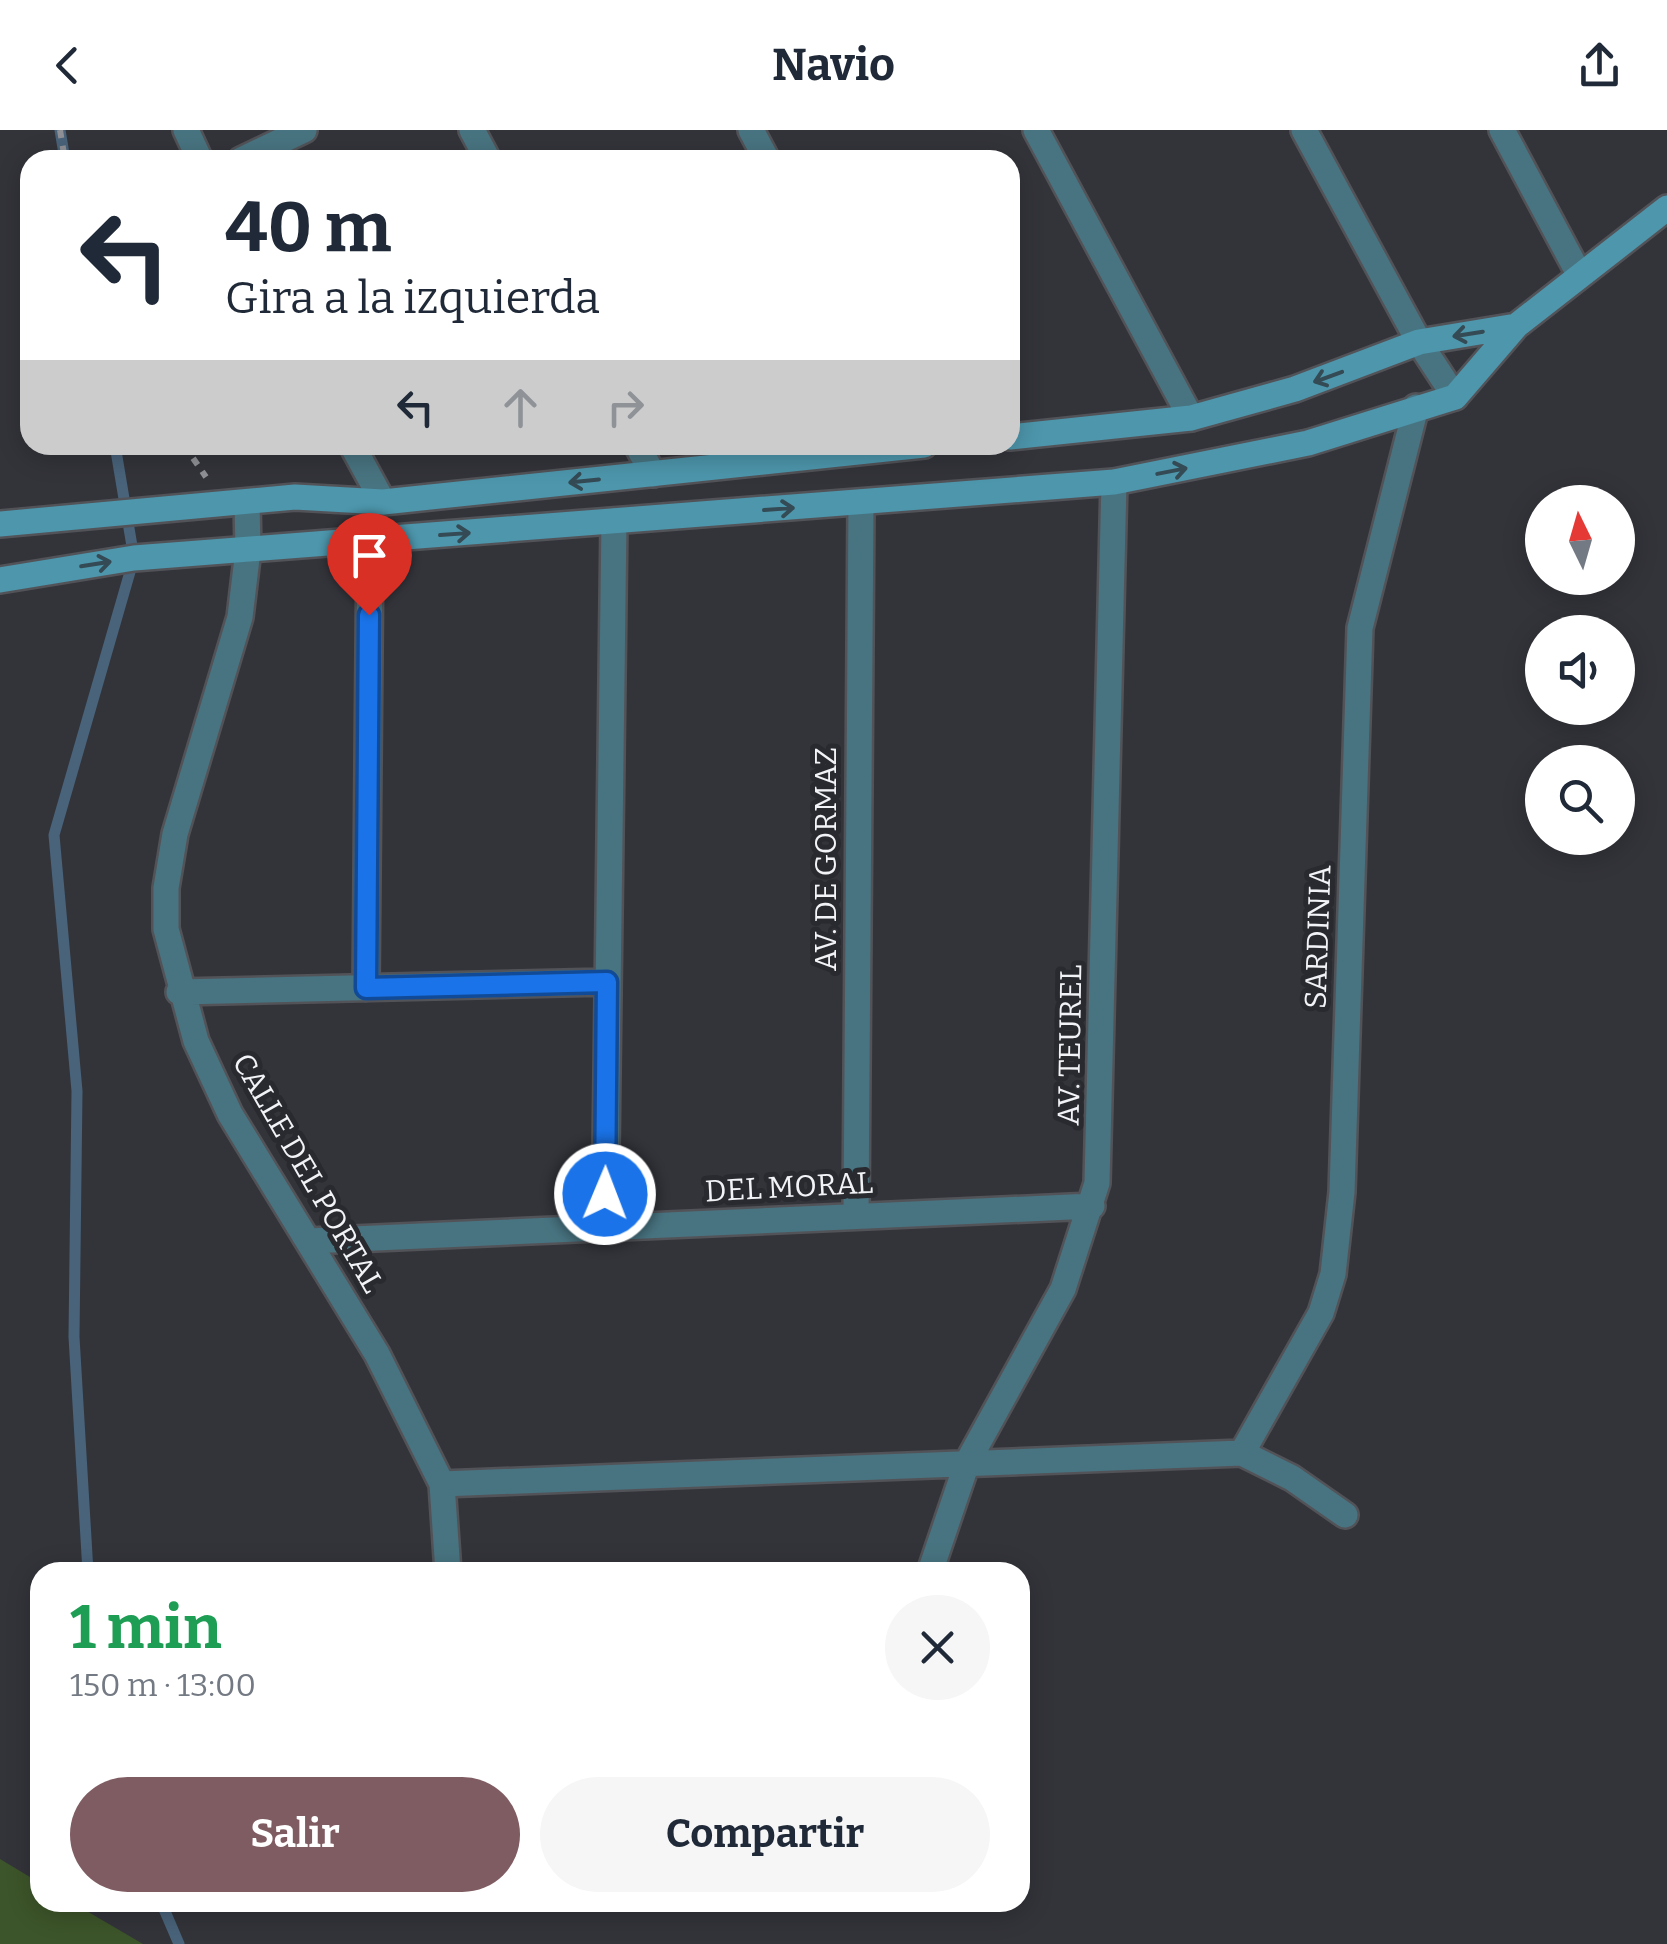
<!DOCTYPE html>
<html lang="es">
<meta charset="utf-8">
<style>
:root{--surface:#fff;--page:#f6f6f7;--text:#1f2937;--muted:#747a83;--accent:#7f5c62}
body{margin:0;font-family:Bitter,serif;background:var(--page);color:var(--text);height:100vh;display:flex;flex-direction:column;font-size:38px;white-space:nowrap}
*{box-sizing:border-box;margin:0}
p{font-size:32px;color:var(--muted)}
.icon{flex:none;width:55px;height:55px;fill:none;stroke:currentColor;stroke-width:2;stroke-linecap:round;stroke-linejoin:round}
.map{position:relative;flex:1;overflow:hidden}
.side{position:absolute;left:30px;top:1432px;width:1000px;height:350px;display:flex;flex-direction:column;background:var(--surface);border-radius:30px;box-shadow:0 5px 25px #0003}
.side>*{flex:none}
.top-card{position:absolute;left:20px;top:20px;width:1000px;height:305px;border-radius:30px;box-shadow:0 5px 25px #0003;background:#fff;color:var(--text);overflow:hidden}
.needle{width:65px;rotate:355deg}
.buttons{position:absolute;left:1525px;top:355px;display:grid;gap:20px}
.buttons a{display:grid;place-items:center;width:110px;height:110px;border-radius:50%;background:var(--surface);box-shadow:0 5px 25px #0003;font-size:50px}
.pin{position:absolute;display:grid;place-items:center;width:85px;height:85px;color:#fff;margin:-102px -42px;border-radius:50% 50% 50% 0;rotate:-45deg;box-shadow:0 0 10px #0007}
.pin .icon{rotate:45deg}
.me{position:absolute;width:110px;margin:-55px;rotate:1deg;stroke-linejoin:round;filter:drop-shadow(0 0 8px #0008)}
.turn{display:flex;align-items:center;gap:35px;height:210px;padding:0 40px;font-size:45px}
.turn .icon{width:130px;height:130px;stroke-width:2.5}
.turn b{display:block;font-size:70px;line-height:85px}
.lanes{display:flex;align-items:center;height:95px;padding:0 40px;background:#0003;justify-content:center;gap:50px;direction:ltr}
.lanes .off{opacity:.35}
.round{display:grid;place-items:center;flex:none;width:105px;height:105px;border-radius:52px;background:var(--page)}
.summary{display:flex;align-items:center;justify-content:space-between;height:170px;padding:0 40px}
h1{font-size:60px;font-weight:700;line-height:75px;color:#1e9e55}
.action{display:flex;gap:20px;margin-top:auto;padding:20px 40px}
.action a{flex:1;height:115px;border-radius:60px;background:var(--accent);color:#fff;font-size:40px;font-weight:700;line-height:115px;text-align:center}
.action a+a{background:var(--page);color:var(--text)}
header{display:flex;justify-content:space-between;align-items:center;height:130px;padding:0 40px;background:var(--surface);font-size:45px;font-weight:700}
.map>svg:first-child{display:block}
.green{fill:#3d552a}
.lines{fill:none;stroke-linecap:round;stroke-linejoin:round}
.stream{stroke:#49637a;stroke-width:11}
.street-casing{stroke:#525358;stroke-width:30}
.secondary-casing{stroke:#525358;stroke-width:30}
.path{stroke:#909196;stroke-width:6;stroke-dasharray:8 8;stroke-linecap:butt}
.street{stroke:#487481;stroke-width:25}
.secondary{stroke:#4d96ac;stroke-width:25}
.oneway{stroke:#344a54}
.route-casing{stroke:#114b97;stroke-width:25}
.route{stroke:#1a73e8;stroke-width:18}
.labels{text-anchor:middle;stroke-width:10;stroke-linejoin:round;paint-order:stroke}
.street-label{font-size:30px;fill:#f2f3f7;stroke:#292a2f}
</style>
<header><svg class="icon" aria-label="back" viewBox="0 0 24 24"><path d="M15 5l-7 7 7 7"/></svg>Navio<svg class="icon" aria-label="share" viewBox="0 0 24 24"><path d="M12 15V3M7 8l5-5 5 5M5 13v7h14v-7"/></svg></header>
<div class="map">
<svg width="1667" height="1814" viewBox="0 0 1667 1814">
<rect width="100%" height="100%" fill="#33343a"/>
<!-- green -->
<path class="green" d="M 0,1729 L 40,1753 L 40,1772 L 73,1773 L 143,1814 L 0,1814 Z"/>
<g class="lines">
<!-- stream -->
<path class="stream" d="M 60,0 L 65,30
M 88,1442 L 74,1207 L 77,961 L 54,705 L 134,428 L 115,315
M 161,1772 L 179,1814"/>
<defs>
<path id="street" d="M 186,0 L 200,30
M 472,0 L 488,30
M 751,0 L 767,30
M 1036,0 L 1191,288
M 1304,0 L 1419,212 L 1455,267
M 1502,0 L 1579,144
M 241,30 L 304,0
M 352,315 L 383,372
M 637,315 L 653,344
M 247,372 L 248,420 L 240,487 L 175,704 L 166,758 L 166,799 L 196,911 L 230,984 L 377,1224 L 442,1354 L 448,1442
M 366,858 L 370,410
M 179,862 L 607,852
M 856,1085 L 861,372
M 605,1100 L 614,391
M 309,1111 L 1092,1076
M 1242,1323 L 1321,1183 L 1333,1144 L 1342,1062 L 1360,498 L 1416,277
M 442,1354 L 1242,1323 L 1292,1348 L 1345,1385
M 930,1442 L 967,1333 L 1063,1159 L 1097,1053 L 1114,352"/>
<path id="secondary" d="M 1010,307 L 1191,288 L 1295,259 L 1419,212 L 1516,196
M 0,394 L 295,367 L 383,372 L 924,315
M 0,450 L 134,428 L 1114,352 L 1308,313 L 1455,267 L 1516,196 L 1667,78"/>
</defs>
<!-- street casing -->
<use href="#street" class="street-casing"/>
<!-- secondary casing -->
<use href="#secondary" class="secondary-casing"/>
<!-- path -->
<path class="path" d="M 60,0 L 65,30
M 184,315 L 206,347"/>
<!-- street -->
<use href="#street" class="street"/>
<!-- secondary -->
<use href="#secondary" class="secondary"/>
</g>
<!-- one-way arrows -->
<defs><path id="oneway-shaft" d="M-6 0H5M1.5-3L5.5 0L1.5 3" fill="none" stroke-width="1.6" stroke-linecap="round" stroke-linejoin="round" transform="scale(2.5)"/></defs>
<g class="oneway">
<use href="#oneway-shaft" transform="translate(1468 204) rotate(171)"/>
<use href="#oneway-shaft" transform="translate(1328 247) rotate(160)"/>
<use href="#oneway-shaft" transform="translate(1172 341) rotate(-11)"/>
<use href="#oneway-shaft" transform="translate(584 351) rotate(174)"/>
<use href="#oneway-shaft" transform="translate(779 379) rotate(-4)"/>
<use href="#oneway-shaft" transform="translate(455 404) rotate(-4)"/>
<use href="#oneway-shaft" transform="translate(96 434) rotate(-9)"/>
</g>
<g class="lines">
<defs>
<path id="route" d="M 369,485 L 366,858 L 607,852 L 605,1064"/>
</defs>
<!-- route casing -->
<use href="#route" class="route-casing"/>
<!-- route -->
<use href="#route" class="route"/>
</g>
<g class="labels">
<!-- street labels -->
<g class="street-label">
<text transform="translate(826 729) rotate(-90)" y="10">AV. DE GORMAZ</text>
<text transform="translate(1318 807) rotate(-88)" y="10">SARDINIA</text>
<text transform="translate(1070 915) rotate(-89)" y="10">AV. TEUREL</text>
<text transform="translate(308 1043) rotate(60)" y="10">CALLE DEL PORTAL</text>
<text transform="translate(789 1057) rotate(-3)" y="10">DEL MORAL</text>
</g>
</g>
</svg>
<div class="buttons">
<a><svg class="needle" viewBox="-14 -14 28 28"><path d="M0-13l5 13h-10z" fill="#e53935"/><path d="M0 13l5-13h-10z" fill="#747a83"/></svg></a>
<a><svg class="icon" aria-label="sound" viewBox="0 0 24 24"><path d="M4 9h4l5-4v14l-5-4H4zM17 9q2 3 0 6"/></svg></a>
<a><svg class="icon" aria-label="search" viewBox="0 0 24 24"><circle cx="10" cy="10" r="6"/><path d="M15 15l6 6"/></svg></a>
</div>
<div class="pin" style="left:369px;top:485px;background:#d93025"><svg class="icon" aria-label="arrive" viewBox="0 0 24 24"><path d="M6 21V4h12l-3 4 3 4H6"/></svg></div>
<svg class="me" style="left:605px;top:1064px" viewBox="-20 -20 40 40"><circle r="17" fill="#1a73e8" stroke="#fff" stroke-width="3"/><path d="M0-11L8 9 0 5-8 9z" fill="#fff"/></svg>
<div class="top-card">
<div class="turn"><svg class="icon" aria-label="left" viewBox="0 0 24 24"><path d="M17 20v-9H6M10 6l-5 5 5 5"/></svg><div><b>40 m</b>Gira a la izquierda</div></div>
<div class="lanes"><svg class="icon" aria-label="left" viewBox="0 0 24 24"><path d="M17 20v-9H6M10 6l-5 5 5 5"/></svg><svg class="icon off" aria-label="ahead" viewBox="0 0 24 24"><path d="M12 20V5M6 11l6-6 6 6"/></svg><svg class="icon off" aria-label="right" viewBox="0 0 24 24"><path d="M7 20v-9h11M14 6l5 5-5 5"/></svg></div>
</div>
<section class="side">
<div class="summary"><div><h1>1 min</h1><p>150 m · 13:00</p></div><a class="round"><svg class="icon" aria-label="close" viewBox="0 0 24 24"><path d="M6 6l12 12M18 6L6 18"/></svg></a></div>
<div class="action"><a>Salir</a><a>Compartir</a></div>
</section>
</div>
